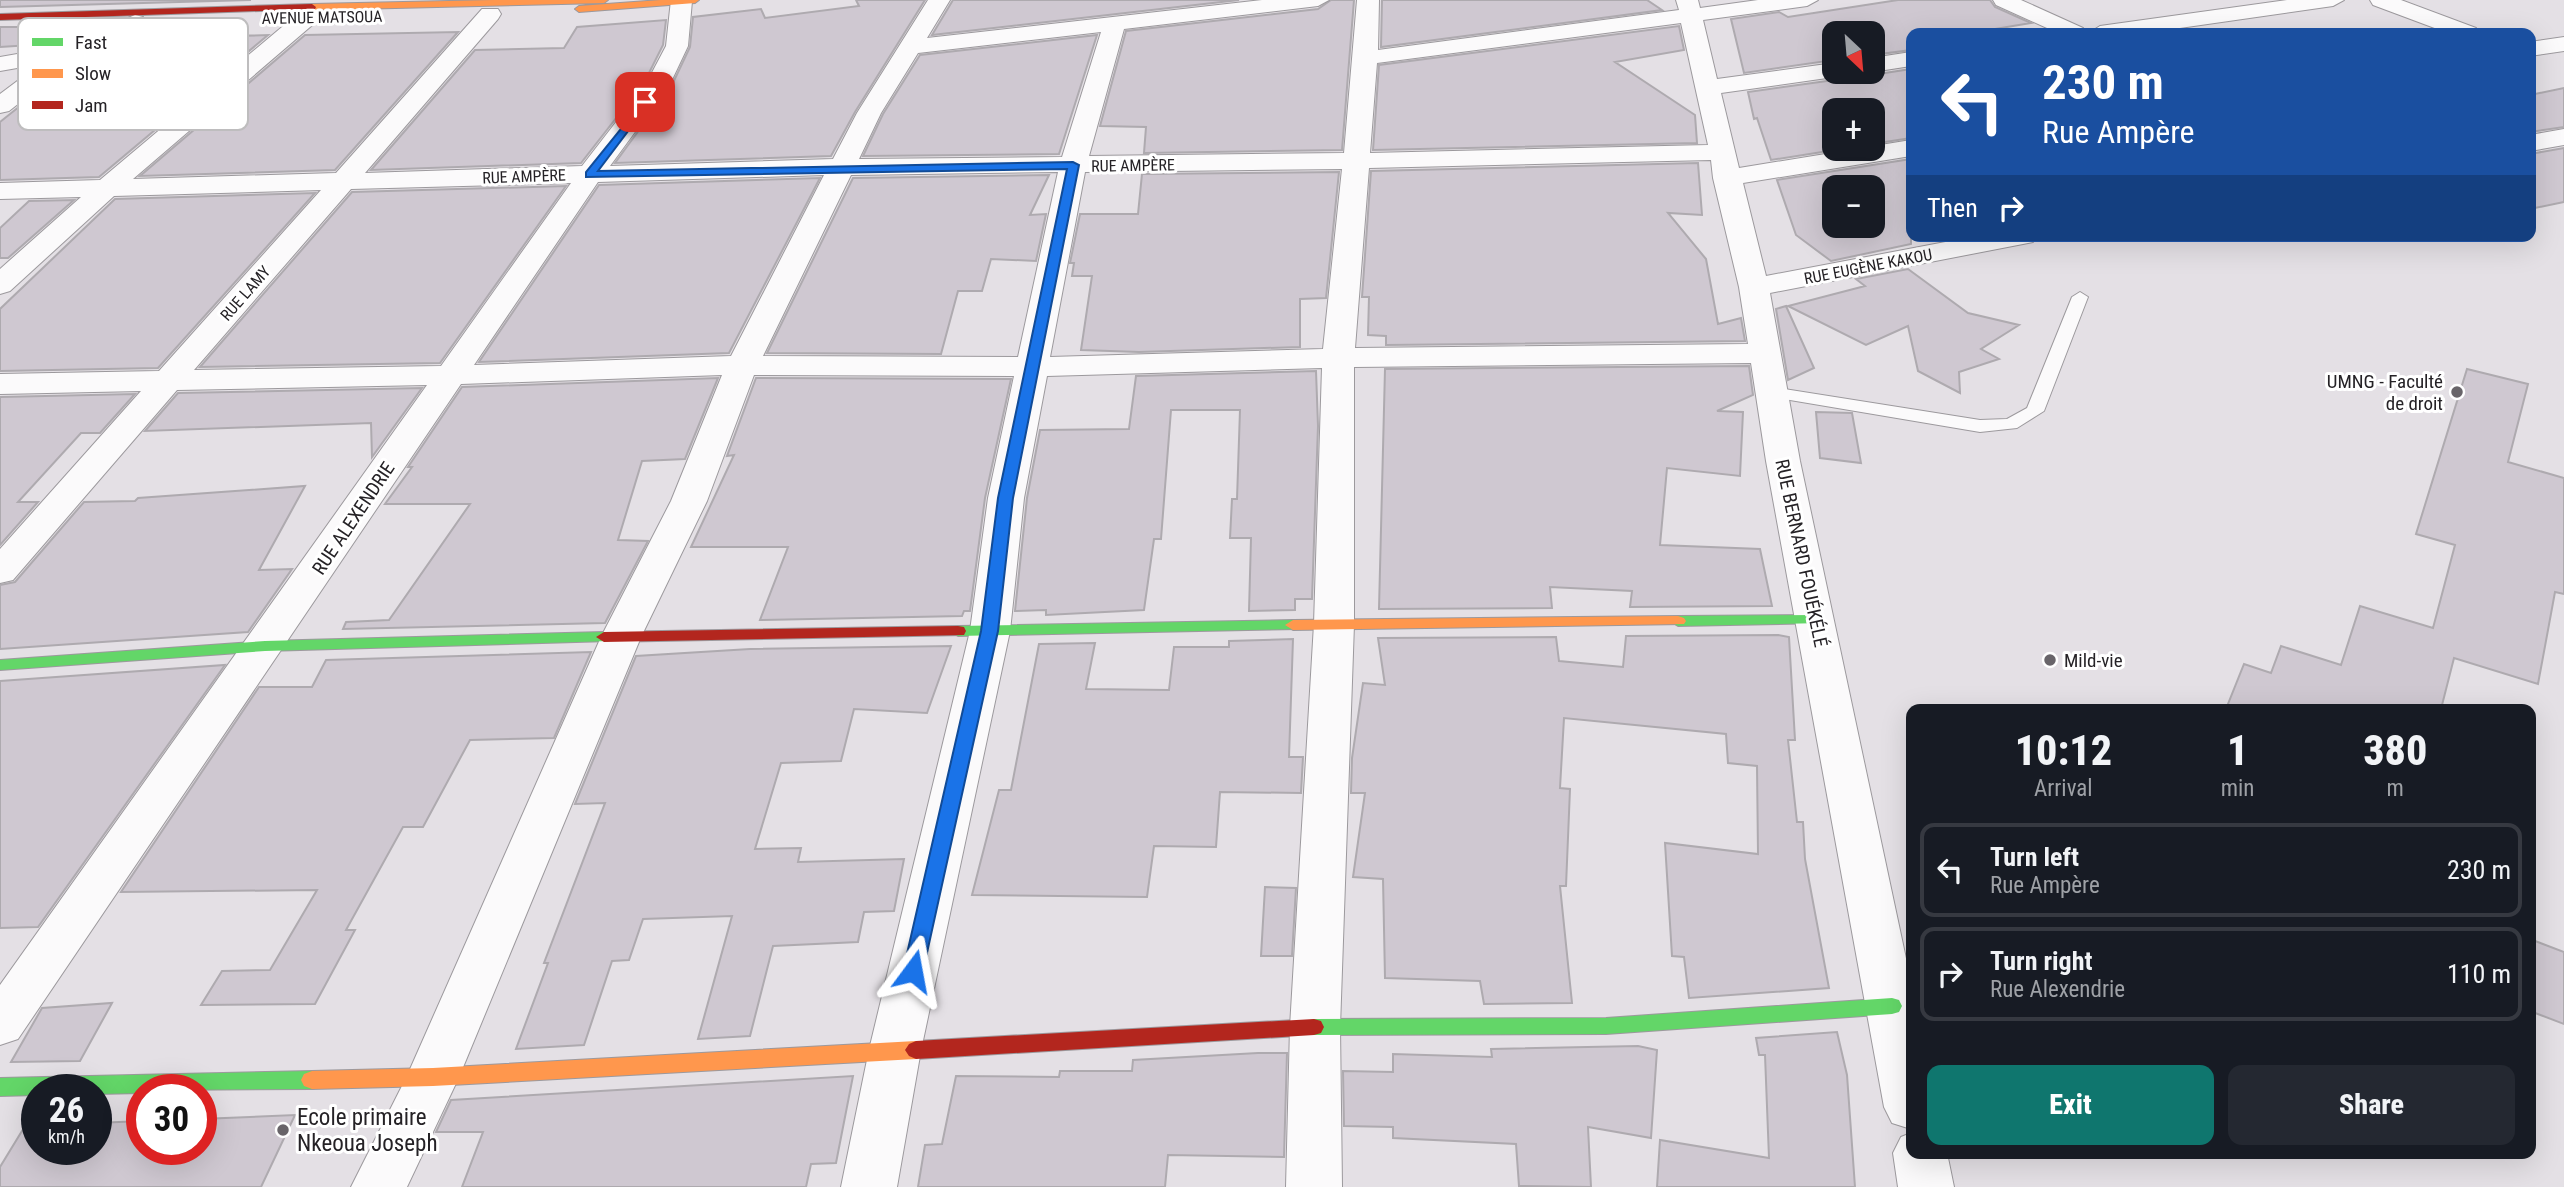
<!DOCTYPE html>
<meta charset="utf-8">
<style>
:root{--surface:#171b24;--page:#242831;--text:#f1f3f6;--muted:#9ea1a6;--line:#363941;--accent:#0f766e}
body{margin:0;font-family:"Roboto Condensed",sans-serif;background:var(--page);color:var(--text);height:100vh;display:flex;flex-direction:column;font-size:26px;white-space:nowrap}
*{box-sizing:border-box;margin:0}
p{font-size:23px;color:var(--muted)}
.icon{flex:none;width:38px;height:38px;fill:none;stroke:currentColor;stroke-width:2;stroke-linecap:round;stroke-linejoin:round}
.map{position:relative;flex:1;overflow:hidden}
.panel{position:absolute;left:1906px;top:704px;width:630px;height:455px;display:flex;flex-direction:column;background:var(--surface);border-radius:14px;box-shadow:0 7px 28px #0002}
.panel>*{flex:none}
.hud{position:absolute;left:1906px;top:28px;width:630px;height:214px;border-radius:14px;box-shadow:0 7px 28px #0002;background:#1a4fa0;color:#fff;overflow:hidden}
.needle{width:46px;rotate:154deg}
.tools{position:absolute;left:1822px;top:21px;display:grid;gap:14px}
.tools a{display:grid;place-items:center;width:63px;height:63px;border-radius:14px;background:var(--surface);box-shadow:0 7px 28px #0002;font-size:35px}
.speed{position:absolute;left:21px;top:1074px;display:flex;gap:14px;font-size:35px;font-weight:700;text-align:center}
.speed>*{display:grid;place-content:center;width:91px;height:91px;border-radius:50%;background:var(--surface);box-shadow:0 7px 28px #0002;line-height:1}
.speed small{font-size:18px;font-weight:400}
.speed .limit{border:10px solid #d22;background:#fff;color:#111}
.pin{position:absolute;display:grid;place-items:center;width:60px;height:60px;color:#fff;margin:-30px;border-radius:14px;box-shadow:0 4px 10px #0006}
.me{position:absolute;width:77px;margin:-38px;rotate:13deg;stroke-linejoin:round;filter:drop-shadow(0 0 5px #0008)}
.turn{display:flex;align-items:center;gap:24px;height:147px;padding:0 21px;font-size:32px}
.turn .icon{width:91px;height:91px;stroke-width:2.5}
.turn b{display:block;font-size:49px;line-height:60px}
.then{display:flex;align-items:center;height:66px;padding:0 21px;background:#0003;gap:14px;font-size:26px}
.eta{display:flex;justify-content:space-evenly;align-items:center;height:119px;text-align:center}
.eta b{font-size:42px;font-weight:800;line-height:49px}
.cta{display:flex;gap:14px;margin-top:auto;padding:14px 21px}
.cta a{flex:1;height:80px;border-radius:14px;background:var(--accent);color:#fff;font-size:28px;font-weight:800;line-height:80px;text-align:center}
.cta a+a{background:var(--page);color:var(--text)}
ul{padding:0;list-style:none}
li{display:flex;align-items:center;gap:21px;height:94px;margin:0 14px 10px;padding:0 7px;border:4px solid var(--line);border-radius:14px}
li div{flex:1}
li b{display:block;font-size:26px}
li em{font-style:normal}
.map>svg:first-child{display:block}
.building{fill:#cfc8d1;stroke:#aeaaaf;stroke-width:2;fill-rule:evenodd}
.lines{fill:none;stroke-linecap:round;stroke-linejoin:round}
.lane-casing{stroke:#9c999d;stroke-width:2}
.street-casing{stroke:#9c999d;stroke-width:2}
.fast-casing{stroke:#9c999d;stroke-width:2}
.slow-casing{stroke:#9c999d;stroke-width:2}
.jam-casing{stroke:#9c999d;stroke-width:2}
.lane{fill:#fbfafb;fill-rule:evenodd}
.street{fill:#fbfafb;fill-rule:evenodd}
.fast{fill:#63d668;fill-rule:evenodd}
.slow{fill:#ff974d;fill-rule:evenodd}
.jam{fill:#b3261e;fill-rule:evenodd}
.route{fill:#1a73e8;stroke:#114b97;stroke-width:2}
.poi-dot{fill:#686469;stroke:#fff;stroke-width:2.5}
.labels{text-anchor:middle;stroke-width:6;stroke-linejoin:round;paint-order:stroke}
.far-street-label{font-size:16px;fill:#252226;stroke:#fff}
.poi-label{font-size:19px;fill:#252226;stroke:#fff;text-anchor:end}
.street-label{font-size:19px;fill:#252226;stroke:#fff}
.near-poi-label{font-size:23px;fill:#252226;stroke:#fff;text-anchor:start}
.key{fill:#fff;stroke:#bebdbe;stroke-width:2}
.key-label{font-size:19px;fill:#252226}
</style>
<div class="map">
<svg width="2564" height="1187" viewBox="0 0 2564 1187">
<rect width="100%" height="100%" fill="#e4e0e5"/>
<!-- building -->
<path class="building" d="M 0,0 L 251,0 L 0,7 Z
M 856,0 L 925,0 L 855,112 L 831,156 L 615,163 L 672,85 L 690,47 L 693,17 L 761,9 L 765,18 L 859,6 Z
M 953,0 L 1239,0 L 932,35 Z
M 1331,0 L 1354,0 L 1342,150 L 1144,153 L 1146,127 L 1100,126 L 1126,31 L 1318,9 Z
M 1382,0 L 1647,0 L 1662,10 L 1381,47 Z
M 1898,0 L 1990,0 L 1995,7 L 2031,23 L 1971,33 L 1911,33 L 1911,50 L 1872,55 L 1872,33 L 1834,33 L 1834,60 L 1744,73 L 1731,19 L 1779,12 L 1788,17 Z
M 228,19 L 204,37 L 268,35 L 99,177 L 0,180 L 0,122 L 80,58 L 144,29 L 148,21 Z
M 666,20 L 663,45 L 645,81 L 581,163 L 371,170 L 475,50 L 564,48 L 577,27 Z
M 1679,26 L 1684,50 L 1615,62 L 1695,115 L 1697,143 L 1373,150 L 1379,65 Z
M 0,27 L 101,27 L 62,43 L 0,47 Z
M 458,32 L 335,170 L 140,176 L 305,35 Z
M 1097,35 L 1059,154 L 863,156 L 883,114 L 920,55 Z
M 1911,69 L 1911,138 L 1872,144 L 1872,110 L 1834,110 L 1834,149 L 1841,149 L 1771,160 L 1757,118 L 1754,119 L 1748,92 L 1834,80 L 1847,72 L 1872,75 Z
M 2564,88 L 2564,127 L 2530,132 L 2530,95 Z
M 2564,148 L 2564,202 L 2530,209 L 2530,154 Z
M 1911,159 L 1911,244 L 1831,261 L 1796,235 L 1777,180 ZM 1834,187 L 1872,187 L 1872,226 L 1834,226 Z
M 1698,163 L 1702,215 L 1668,213 L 1706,259 L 1718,324 L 1741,318 L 1745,341 L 1386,345 L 1386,336 L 1368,335 L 1369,297 L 1362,297 L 1371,171 Z
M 1339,172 L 1326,298 L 1300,299 L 1300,347 L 1139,352 L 1081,350 L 1092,276 L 1072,276 L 1074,263 L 1070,263 L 1080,214 L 1138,214 L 1142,174 Z
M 1049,175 L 1030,215 L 1046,214 L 1036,261 L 991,259 L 982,291 L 958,291 L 941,354 L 767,353 L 853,178 Z
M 820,178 L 729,353 L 479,362 L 599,185 Z
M 566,186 L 440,363 L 200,367 L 352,192 Z
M 315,193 L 158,368 L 0,371 L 0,309 L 115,199 Z
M 74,200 L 8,258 L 0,258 L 0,228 L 29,201 Z
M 1908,269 L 1968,313 L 2019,325 L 1981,349 L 1999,359 L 1959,372 L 1960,393 L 1918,371 L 1908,326 L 1866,345 L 1788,306 L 1865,286 L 1856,279 Z
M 1786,306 L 1814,368 L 1788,380 L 1776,309 Z
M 1749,366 L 1753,395 L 1717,411 L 1743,412 L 1740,476 L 1667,468 L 1660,545 L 1760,549 L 1772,606 L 1630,607 L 1632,591 L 1550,587 L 1552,608 L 1379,609 L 1385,369 Z
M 2467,369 L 2528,384 L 2508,462 L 2564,478 L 2564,594 L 2555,592 L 2538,684 L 2454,658 L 2441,709 L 2226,709 L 2244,664 L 2271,673 L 2281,646 L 2341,665 L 2360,606 L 2433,628 L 2455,545 L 2416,534 Z
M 1316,371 L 1318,426 L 1312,599 L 1295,599 L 1295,610 L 1249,611 L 1251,538 L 1230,538 L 1232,499 L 1237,499 L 1240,410 L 1171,410 L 1161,539 L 1154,539 L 1144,610 L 1046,615 L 1046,610 L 1015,611 L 1027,498 L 1040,430 L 1129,429 L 1136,376 Z
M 718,378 L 685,459 L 642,461 L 618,540 L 648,541 L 605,623 L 343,629 L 346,622 L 389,620 L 470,504 L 385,504 L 412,467 L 408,467 L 462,387 Z
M 756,378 L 1011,379 L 985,498 L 970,611 L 964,611 L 962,616 L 760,620 L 788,547 L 691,547 L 734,455 L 727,456 Z
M 422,388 L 372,457 L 371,423 L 145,431 L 178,393 Z
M 135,394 L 100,433 L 81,433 L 18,502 L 38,502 L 0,545 L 0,397 Z
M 1816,412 L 1852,413 L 1861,463 L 1820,458 Z
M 305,486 L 259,570 L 292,569 L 248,632 L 0,649 L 0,585 L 15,582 L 84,502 L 135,501 L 138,498 Z
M 1778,635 L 1789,637 L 1795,740 L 1788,740 L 1797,822 L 1803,822 L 1805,859 L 1829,988 L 1689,998 L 1684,957 L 1672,956 L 1665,843 L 1758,854 L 1757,766 L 1728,763 L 1726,734 L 1564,718 L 1560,788 L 1570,789 L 1566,886 L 1560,886 L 1572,1003 L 1484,1004 L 1480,981 L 1385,978 L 1383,879 L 1353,877 L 1365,793 L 1351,793 L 1352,758 L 1363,683 L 1385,685 L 1378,638 L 1556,637 L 1559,661 L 1623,667 L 1626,636 Z
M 1293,639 L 1289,757 L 1303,757 L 1301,793 L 1220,792 L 1216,847 L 1154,846 L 1147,897 L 972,895 L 999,790 L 1011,790 L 1039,644 L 1095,643 L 1086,689 L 1169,690 L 1174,647 L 1229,647 L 1229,641 Z
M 951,646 L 927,713 L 854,709 L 841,761 L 781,763 L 755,849 L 801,848 L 798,862 L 904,859 L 894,911 L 864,912 L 858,942 L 773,946 L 750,1036 L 698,1039 L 732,916 L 643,919 L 629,960 L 612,961 L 584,1045 L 516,1049 L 548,963 L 544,963 L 605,803 L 575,804 L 636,656 L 750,649 Z
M 591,652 L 554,738 L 470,740 L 423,827 L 403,827 L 346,930 L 355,930 L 315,1004 L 201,1005 L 222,971 L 270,970 L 317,890 L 121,892 L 259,687 L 312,687 L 326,660 Z
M 225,665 L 38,927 L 0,928 L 0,681 Z
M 1265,887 L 1296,888 L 1292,956 L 1261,956 Z
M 2530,939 L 2564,952 L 2564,1024 L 2530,1011 Z
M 112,1003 L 80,1061 L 11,1062 L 42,1008 Z
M 1837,1032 L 1847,1075 L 1855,1187 L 1657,1187 L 1660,1140 L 1769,1158 L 1765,1055 L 1759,1055 L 1756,1038 Z
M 1638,1046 L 1657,1050 L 1651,1138 L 1588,1127 L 1591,1187 L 1519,1186 L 1516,1144 L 1393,1138 L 1393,1127 L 1344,1126 L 1343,1071 L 1393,1072 L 1393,1054 L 1492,1057 L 1491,1049 Z
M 1258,1053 L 1287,1053 L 1284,1157 L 1168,1155 L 1165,1187 L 918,1187 L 925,1145 L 942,1144 L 956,1076 L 1059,1077 L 1060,1071 L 1132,1071 L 1133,1060 Z
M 853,1076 L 836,1163 L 811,1164 L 806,1187 L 462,1187 L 483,1132 L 436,1132 L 451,1100 Z
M 295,1115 L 261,1187 L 0,1187 L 0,1167 L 25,1126 L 37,1126 L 37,1150 L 96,1150 L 96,1123 L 142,1121 L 142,1150 L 201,1150 L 201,1119 Z"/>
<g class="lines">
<defs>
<path id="lane" d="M 2080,292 L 2088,297 L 2044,411 L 2017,428 L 1980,432 L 1772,397 L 1763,392 L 1772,387 L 1980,420 L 2007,419 L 2027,408 L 2072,297 Z"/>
<path id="street" d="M 671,0 L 692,1 L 688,46 L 670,84 L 610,166 L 833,159 L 857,113 L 928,0 L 950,0 L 927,38 L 1262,0 L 1329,0 L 1318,6 L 1124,29 L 1089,156 L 1344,153 L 1357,0 L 1379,0 L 1378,50 L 1679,10 L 1676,0 L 1698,0 L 1700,8 L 1758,0 L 1818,0 L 1807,6 L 1703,20 L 1717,79 L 1834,63 L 1834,72 L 1845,72 L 1834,77 L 1721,93 L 1739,168 L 1911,140 L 1911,156 L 1743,183 L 1766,276 L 1977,236 L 2037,236 L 2033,242 L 2023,244 L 1770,293 L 1800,461 L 1911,982 L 1911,1129 L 1892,1123 L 1884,1107 L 1766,461 L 1751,363 L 1354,367 L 1354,624 L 1340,1027 L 1342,1187 L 1286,1187 L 1290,1027 L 1314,624 L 1322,368 L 1047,376 L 1024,498 L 1010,631 L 921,1050 L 897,1187 L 841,1187 L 869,1050 L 970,631 L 988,498 L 1014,376 L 754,375 L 707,501 L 641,637 L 459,1077 L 407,1187 L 351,1187 L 407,1076 L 601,637 L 671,501 L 722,375 L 461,384 L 18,1039 L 0,1045 L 0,985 L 427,385 L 177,390 L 13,580 L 0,583 L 0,549 L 141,391 L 0,394 L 0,374 L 159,371 L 321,190 L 114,196 L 10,291 L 0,294 L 0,269 L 81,197 L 0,199 L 0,183 L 100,180 L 301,11 L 309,9 L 320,16 L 317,21 L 133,179 L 336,173 L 482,9 L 498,9 L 501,14 L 498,19 L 365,173 L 582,166 L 647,82 L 666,46 ZM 1681,23 L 1708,145 L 1370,153 L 1377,63 ZM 1101,32 L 1062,157 L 859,159 L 881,113 L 918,53 ZM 1711,160 L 1713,178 L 1739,287 L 1748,344 L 1355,348 L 1369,168 ZM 1342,169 L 1323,349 L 1050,357 L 1085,172 ZM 1058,172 L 1018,357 L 763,356 L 851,175 ZM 824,175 L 731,356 L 474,365 L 598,182 ZM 571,183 L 441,366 L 194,370 L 351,189 Z
M 1993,0 L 2021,0 L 2083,28 L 2086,33 L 2058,33 L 1996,5 Z
M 2287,0 L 2344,0 L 2333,6 L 2145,33 L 2089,33 L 2100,26 Z
M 2370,0 L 2401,0 L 2476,28 L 2479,33 L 2448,33 L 2373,5 Z
M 135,15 L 143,17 L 146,22 L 143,27 L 79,56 L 9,111 L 0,113 L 0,94 L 40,64 L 0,71 L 0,57 L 63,46 Z
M 2564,37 L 2564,51 L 2530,56 L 2530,42 Z
M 1911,52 L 1911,66 L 1872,72 L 1871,72 L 1872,58 Z
M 2564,129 L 2564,145 L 2530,151 L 2530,135 Z
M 1911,1133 L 1911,1153 L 1947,1153 L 1954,1187 L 1898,1187 L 1893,1153 L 1901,1137 Z"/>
<path id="fast" d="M 1817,615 L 1825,620 L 1823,623 L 1678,626 L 1670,621 L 1678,616 Z
M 1293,620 L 1301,625 L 1299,629 L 958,636 L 950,631 L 958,626 Z
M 604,632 L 610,633 L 612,637 L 610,641 L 265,651 L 0,670 L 0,660 L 265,641 Z
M 1892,998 L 1899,1000 L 1902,1006 L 1899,1012 L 1892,1014 L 1606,1034 L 1314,1035 L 1307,1033 L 1304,1027 L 1307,1021 L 1314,1019 L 1606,1018 Z
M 312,1071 L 320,1074 L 323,1080 L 320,1086 L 312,1089 L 142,1090 L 142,1093 L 96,1094 L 96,1090 L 37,1090 L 37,1095 L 0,1096 L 0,1078 Z"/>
<path id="slow" d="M 494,0 L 608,0 L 604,3 L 312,10 L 308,7 L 312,4 Z
M 661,0 L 699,0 L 695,3 L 579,12 L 575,9 L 579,6 Z
M 1678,616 L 1684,618 L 1686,621 L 1684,624 L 1293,630 L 1285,625 L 1293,620 Z
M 916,1041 L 923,1044 L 927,1050 L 923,1056 L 916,1059 L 433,1086 L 312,1089 L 304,1086 L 301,1080 L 304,1074 L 312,1071 L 433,1068 Z"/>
<path id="jam" d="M 312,4 L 316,7 L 315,9 L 0,20 L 0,14 Z
M 958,626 L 964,627 L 966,631 L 964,635 L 604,642 L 596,637 L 604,632 Z
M 1314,1019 L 1321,1021 L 1324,1027 L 1321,1033 L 1314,1035 L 916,1059 L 909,1056 L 905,1050 L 909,1044 L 916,1041 Z"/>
</defs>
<!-- lane casing -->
<use href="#lane" class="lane-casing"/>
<!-- street casing -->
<use href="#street" class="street-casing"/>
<!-- fast casing -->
<use href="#fast" class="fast-casing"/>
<!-- slow casing -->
<use href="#slow" class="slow-casing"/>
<!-- jam casing -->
<use href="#jam" class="jam-casing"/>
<!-- lane -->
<use href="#lane" class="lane"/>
<!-- street -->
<use href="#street" class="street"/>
<!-- fast -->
<use href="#fast" class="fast"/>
<!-- slow -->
<use href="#slow" class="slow"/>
<!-- jam -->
<use href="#jam" class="jam"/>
</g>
<!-- route -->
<path class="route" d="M 645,99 L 650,102 L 598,171 L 1073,162 L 1079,165 L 1013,498 L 998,631 L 923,971 L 920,977 L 906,977 L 903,971 L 981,631 L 998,498 L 1067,169 L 586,177 L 586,172 Z"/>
<!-- markers -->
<g class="poi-dot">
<circle cx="2457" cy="392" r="7"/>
<circle cx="2050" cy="660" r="7"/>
<circle cx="283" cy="1130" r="7"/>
</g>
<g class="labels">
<!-- far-street labels -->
<g class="far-street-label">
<text transform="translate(322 17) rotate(-1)" y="6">AVENUE MATSOUA</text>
<text transform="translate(1133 165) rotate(-1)" y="6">RUE AMPÈRE</text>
<text transform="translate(524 176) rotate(-2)" y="6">RUE AMPÈRE</text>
<text transform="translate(1868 266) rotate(-11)" y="6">RUE EUGÈNE KAKOU</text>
<text transform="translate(245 293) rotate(-49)" y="6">RUE LAMY</text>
</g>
<!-- poi labels -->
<g class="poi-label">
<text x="2443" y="388">UMNG - Faculté<tspan x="2443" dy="22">de droit</tspan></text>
<text x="2064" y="667" text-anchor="start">Mild-vie</text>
</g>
<!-- street labels -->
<g class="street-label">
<text transform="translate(353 518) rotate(-56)" y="7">RUE ALEXENDRIE</text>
<text transform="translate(1802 553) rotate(78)" y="7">RUE BERNARD FOUÉKÉLÉ</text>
</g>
<!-- near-poi labels -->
<g class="near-poi-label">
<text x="297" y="1125">Ecole primaire<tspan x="297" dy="26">Nkeoua Joseph</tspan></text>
</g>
</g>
<!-- legend -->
<rect x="18" y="18" width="230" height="112" rx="10" class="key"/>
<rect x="32" y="38" width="31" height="8" fill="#63d668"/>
<rect x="32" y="69" width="31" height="9" fill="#ff974d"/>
<rect x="32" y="101" width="31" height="8" fill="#b3261e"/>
<g class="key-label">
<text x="75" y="49">Fast</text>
<text x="75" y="80">Slow</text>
<text x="75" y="112">Jam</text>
</g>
</svg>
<div class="tools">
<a><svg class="needle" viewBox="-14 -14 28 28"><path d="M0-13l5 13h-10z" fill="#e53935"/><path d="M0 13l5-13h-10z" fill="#9ea1a6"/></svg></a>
<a>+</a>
<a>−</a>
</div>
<div class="speed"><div>26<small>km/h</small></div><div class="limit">30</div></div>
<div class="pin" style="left:645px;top:102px;background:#d93025"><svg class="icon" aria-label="arrive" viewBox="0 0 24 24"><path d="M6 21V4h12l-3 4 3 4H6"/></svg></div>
<svg class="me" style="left:913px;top:971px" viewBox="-20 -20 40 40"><path d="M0-17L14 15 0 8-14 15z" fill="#1a73e8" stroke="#fff" stroke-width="4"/></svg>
<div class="hud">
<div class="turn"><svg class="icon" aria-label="left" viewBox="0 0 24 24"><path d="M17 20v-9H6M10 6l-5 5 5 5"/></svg><div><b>230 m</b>Rue Ampère</div></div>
<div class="then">Then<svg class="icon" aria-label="right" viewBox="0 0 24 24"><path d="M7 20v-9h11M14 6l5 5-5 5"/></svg></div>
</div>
<section class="panel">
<div class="eta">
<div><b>10:12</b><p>Arrival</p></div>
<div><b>1</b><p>min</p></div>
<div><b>380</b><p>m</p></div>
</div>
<ul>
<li><svg class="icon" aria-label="left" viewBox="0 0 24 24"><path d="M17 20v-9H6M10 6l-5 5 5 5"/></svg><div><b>Turn left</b><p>Rue Ampère</p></div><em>230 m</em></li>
<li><svg class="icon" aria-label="right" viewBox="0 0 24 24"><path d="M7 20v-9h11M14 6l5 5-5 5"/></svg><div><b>Turn right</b><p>Rue Alexendrie</p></div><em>110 m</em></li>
</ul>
<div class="cta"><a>Exit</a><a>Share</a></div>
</section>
</div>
